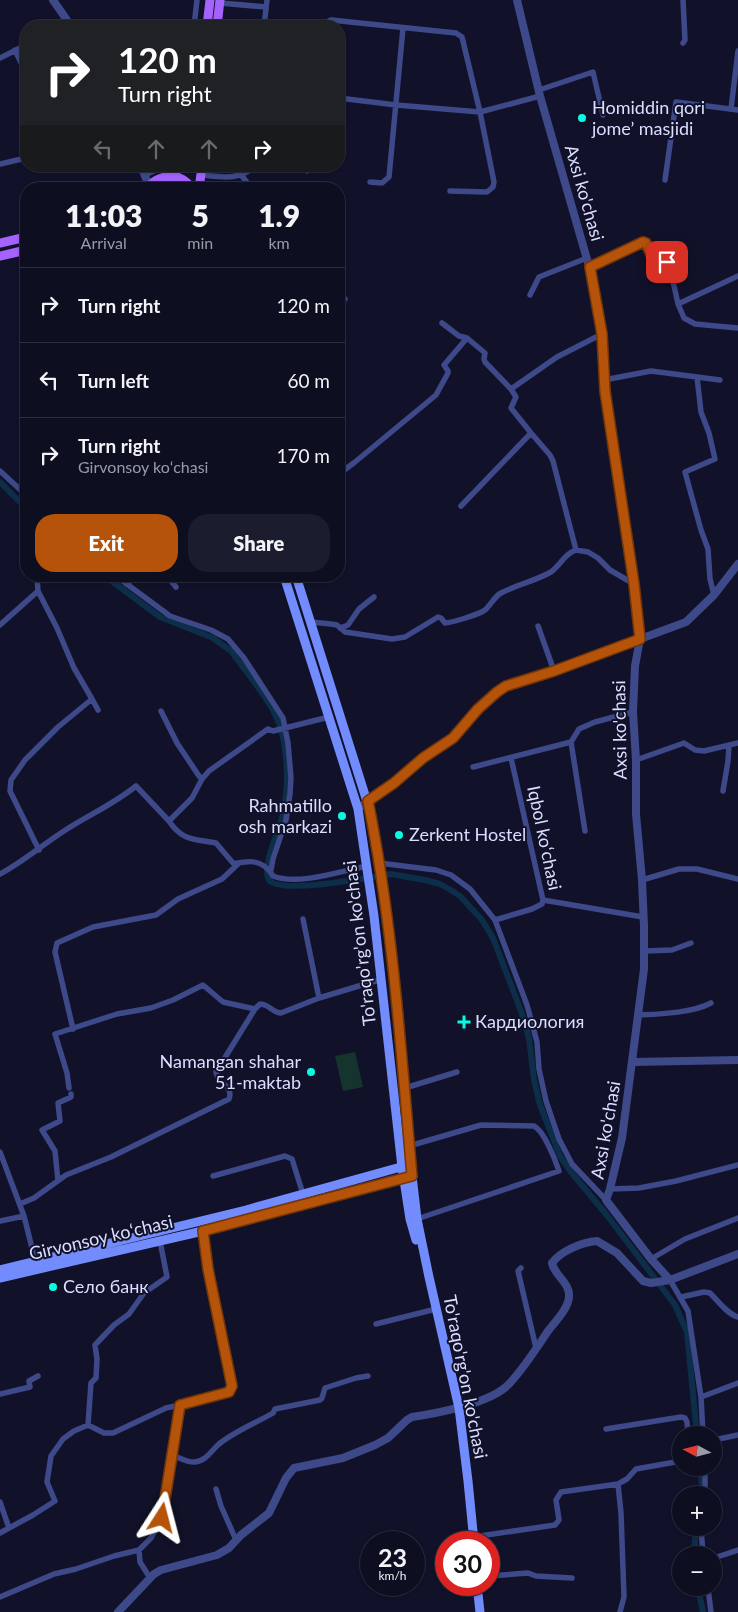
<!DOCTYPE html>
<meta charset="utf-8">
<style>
:root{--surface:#0d0e20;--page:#1b1c2d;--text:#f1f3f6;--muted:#9a9ca5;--line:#2d2e3e;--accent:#b45309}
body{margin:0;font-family:Lato,sans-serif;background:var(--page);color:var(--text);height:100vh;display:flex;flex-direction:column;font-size:19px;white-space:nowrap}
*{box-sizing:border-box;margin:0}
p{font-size:16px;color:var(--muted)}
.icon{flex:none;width:28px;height:28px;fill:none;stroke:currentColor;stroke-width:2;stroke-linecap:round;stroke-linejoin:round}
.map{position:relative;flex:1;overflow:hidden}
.side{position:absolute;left:20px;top:182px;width:325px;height:400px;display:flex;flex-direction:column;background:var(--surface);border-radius:20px;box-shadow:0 1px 4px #0004,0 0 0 1px var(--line)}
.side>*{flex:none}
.guide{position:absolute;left:20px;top:20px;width:325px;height:152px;border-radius:20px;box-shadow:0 1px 4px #0004,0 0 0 1px var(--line);background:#202124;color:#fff;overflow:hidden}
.needle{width:32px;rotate:277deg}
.controls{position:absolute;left:672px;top:1426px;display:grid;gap:10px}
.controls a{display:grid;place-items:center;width:50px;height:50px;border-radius:50%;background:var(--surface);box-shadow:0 1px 4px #0004,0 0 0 1px var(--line);font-size:25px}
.speed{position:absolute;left:360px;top:1531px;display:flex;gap:10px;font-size:25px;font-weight:700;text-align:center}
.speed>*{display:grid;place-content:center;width:65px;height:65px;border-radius:50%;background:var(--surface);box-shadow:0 1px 4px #0004,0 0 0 1px var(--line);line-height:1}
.speed small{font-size:12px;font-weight:400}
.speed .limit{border:8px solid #d22;background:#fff;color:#111}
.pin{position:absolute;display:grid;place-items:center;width:42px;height:42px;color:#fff;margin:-21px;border-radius:10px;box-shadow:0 2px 8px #0006}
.me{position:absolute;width:55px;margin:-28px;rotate:9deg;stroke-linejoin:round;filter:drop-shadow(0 0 4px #0008)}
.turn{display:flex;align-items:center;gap:18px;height:105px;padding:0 15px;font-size:22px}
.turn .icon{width:65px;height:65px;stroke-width:2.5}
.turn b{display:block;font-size:35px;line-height:42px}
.lanes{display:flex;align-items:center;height:48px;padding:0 15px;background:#0003;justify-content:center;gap:25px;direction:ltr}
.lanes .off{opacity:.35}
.eta{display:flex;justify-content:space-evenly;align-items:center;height:85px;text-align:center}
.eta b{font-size:30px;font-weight:800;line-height:35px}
.primary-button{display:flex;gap:10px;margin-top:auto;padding:10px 15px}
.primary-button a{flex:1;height:58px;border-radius:20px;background:var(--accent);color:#fff;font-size:20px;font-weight:800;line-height:58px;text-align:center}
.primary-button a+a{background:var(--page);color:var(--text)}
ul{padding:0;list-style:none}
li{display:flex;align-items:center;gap:15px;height:75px;padding:0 15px;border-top:1px solid var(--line)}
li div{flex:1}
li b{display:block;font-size:19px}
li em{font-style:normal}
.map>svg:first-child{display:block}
.park{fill:#14342d}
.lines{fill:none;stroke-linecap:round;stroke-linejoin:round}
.canal{stroke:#0c2e49;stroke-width:6}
.minor{stroke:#3d4989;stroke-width:5.5}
.tertiary{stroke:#3d4989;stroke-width:8}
.secondary{stroke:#738cfd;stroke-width:9}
.primary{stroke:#a463fd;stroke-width:9}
.route-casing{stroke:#753606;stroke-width:12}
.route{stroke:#b45309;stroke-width:9}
.poi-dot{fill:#09fce3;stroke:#11122a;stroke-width:2}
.labels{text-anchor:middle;stroke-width:4;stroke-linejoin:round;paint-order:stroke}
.poi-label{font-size:18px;fill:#dbdeff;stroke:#11122a;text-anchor:start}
.street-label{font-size:18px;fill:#dbdeff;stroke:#11122a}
</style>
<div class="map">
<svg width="738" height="1612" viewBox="0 0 738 1612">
<rect width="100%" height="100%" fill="#11122a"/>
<!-- park -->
<path class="park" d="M 355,1052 L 363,1087 L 343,1091 L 335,1056 Z"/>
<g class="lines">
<!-- canal -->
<path class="canal" d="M 0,482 L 26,508
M 105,576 L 160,617 L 213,638 L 231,651 C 245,670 261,689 273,710 C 284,730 287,758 287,780 C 287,791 285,803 283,814 C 280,828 261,868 269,880 C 280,895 371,877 391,874 L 425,880 L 440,884 L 449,889 L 460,896 L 482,920 L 493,938 L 521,1011 L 529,1038 L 534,1080 L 540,1105 L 560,1156 L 571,1172 L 606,1214 L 675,1305 L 687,1332 L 697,1435
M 700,1495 L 702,1485 L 700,1468
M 694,1555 L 696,1528
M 698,1588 L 703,1612"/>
<!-- minor -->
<path class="minor" d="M 220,3 L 266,7
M 194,26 L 197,0
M 264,26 L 267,0
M 323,26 L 325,23 L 331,20 L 456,33 L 462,37 L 480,112 L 540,96
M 683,43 L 685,40 L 683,0
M 15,50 L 26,73
M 0,58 L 26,45
M 539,90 L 593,72 L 603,115
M 339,98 L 396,105 L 480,112 L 494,182 L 493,187 L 487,192 L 450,191
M 731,109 L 738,51
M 0,164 L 26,158
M 307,171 L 308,166
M 145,175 L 165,166
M 201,175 C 223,177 237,181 256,166
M 242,176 L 252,189
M 665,180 L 676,102 L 738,110
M 370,182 L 382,183 L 389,177 L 403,28
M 339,243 L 340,241
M 590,267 L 645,243 L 653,259 L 667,261 L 669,263 L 678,304 L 684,318 L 695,324 L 738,328
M 339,292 L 345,299 L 339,306
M 530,295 L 539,277 L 587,258
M 678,304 L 738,276
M 442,323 L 459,336 L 467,338
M 697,377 L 720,380
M 604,380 L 651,371 L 697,377 L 701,412 L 709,433 L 715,459 L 685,472 L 701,530 L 708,549 L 710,579 L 714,595
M 511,389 L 516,397 L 511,408 L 531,433 L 550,455 L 553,461 L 576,550
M 0,471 L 26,495
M 339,474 L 355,462 L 436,395 L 448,373 L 448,371 L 444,365 L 467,338 L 485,353 L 484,359 L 485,362 L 511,389 L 557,357 L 602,334
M 461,506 L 531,433
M 37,576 L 38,591 L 57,628 L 74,668 L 92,699 L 58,727 L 25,760 L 11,780 L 10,791 L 39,850
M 116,576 L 170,616 L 211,630 L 228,639 L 244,658 L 283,718 L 288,743 L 291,778 L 290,794 L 286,820 L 273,859 L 271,870
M 167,576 L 176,587
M 126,584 L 137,576
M 311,622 L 331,624 L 337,625 L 345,632 L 392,639 L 405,637 L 438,617 L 441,618 L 445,623 C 451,623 480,614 485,610 C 491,605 494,597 501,593 C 516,585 535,581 551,572 C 561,565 564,554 576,550 L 588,552 L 598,558 L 610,570 L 634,584
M 0,625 L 38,591
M 538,626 L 554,671
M 340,628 L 348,625 L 359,609 L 374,597
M 92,699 L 98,710
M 161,711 L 177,743 L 199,776 L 202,779
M 571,742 L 585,831
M 636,760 L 684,743 L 695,750 L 704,751 L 738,743
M 473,767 L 571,742 L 579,729 L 595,722 L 633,712
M 723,791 L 728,761 L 729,746
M 169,821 C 182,841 195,839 216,843 L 233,863 C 238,864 240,862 245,862 C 259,860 267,866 273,876 C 298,886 341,871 367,866
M 379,863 L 436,870 L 451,875 L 470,889 L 495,920 L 527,1005 L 537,1042 L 539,1069 L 546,1101 L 559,1139 L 572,1164 L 606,1200
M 0,874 C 23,862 42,845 64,831 C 87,816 114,804 136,786 L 169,821 L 192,798 L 202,779 L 209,771 L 268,729 L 273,731 L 329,717
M 642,880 L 679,869 L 697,869 L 738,879
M 543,900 L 643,917
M 303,919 L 319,998
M 495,920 L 532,909 L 542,904 L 543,900 L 511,758
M 645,951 L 672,950 L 691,943
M 639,1015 C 660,1014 692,1013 711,1003
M 73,1029 L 55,952 L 57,943 L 93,927 L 156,915 L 178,899 L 222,879 L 238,864
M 69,1088 L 67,1073 L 55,1034 L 117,1014 L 151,1008 L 173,1000 L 203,985 L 223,1002 L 255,1009
M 405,1088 L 457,1072
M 409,1146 L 481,1125 L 534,1126 C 544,1131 555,1159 559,1171 L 417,1219
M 0,1152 L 24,1216 L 36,1264
M 213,1176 L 285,1156 L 292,1159 L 303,1194
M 58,1181 L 55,1151 L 42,1130 L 60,1121 L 58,1103 L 71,1097 L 71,1094
M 610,1189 L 639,1188 L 676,1181 L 738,1165
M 20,1204 L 34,1198 L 66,1175 L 111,1157 L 229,1099 C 234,1086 218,1084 216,1072 L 255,1009 L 260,1004 C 269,1004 273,1013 281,1013 L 319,998 L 382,979
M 0,1221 L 24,1216
M 651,1259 L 685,1239 L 738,1218
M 521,1268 L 518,1271 L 536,1348
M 670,1280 L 688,1311 L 701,1397 L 703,1435
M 681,1297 L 704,1292 L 710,1293 C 718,1301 727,1314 738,1317
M 376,1324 L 436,1309
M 0,1394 L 30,1387 L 29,1381 L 38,1376
M 701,1397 L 738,1383
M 88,1425 L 91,1383 L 96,1378 L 97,1359 L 95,1345 L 114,1325 L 129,1314 L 144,1293 L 167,1277 L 160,1241
M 606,1429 L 681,1417 L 685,1418 L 687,1422 L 688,1435
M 714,1440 L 738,1435
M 172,1456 C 180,1457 187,1463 195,1462 C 206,1461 211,1451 219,1444 C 235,1431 256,1423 273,1413 L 275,1409 L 320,1400 L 322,1398 L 325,1388 L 356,1378 L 368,1376
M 705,1468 L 705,1495
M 618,1484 L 621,1513 L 624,1597 L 620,1612
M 216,1489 L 221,1506 L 236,1540
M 0,1502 L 9,1528
M 701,1528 L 703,1555
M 0,1533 L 33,1515 L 55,1501 L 47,1482 L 51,1456 L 63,1439 L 74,1431 L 88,1425 L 104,1433 L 113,1433 L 166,1408 L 208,1399 L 229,1392 L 231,1389 L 232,1381 L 209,1269 L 203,1231
M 473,1537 L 555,1525 L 559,1520 L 556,1500 L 561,1492 L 618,1484 L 627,1479 L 636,1469 L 681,1461
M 139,1550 L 140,1562 L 150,1578
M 714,1558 L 738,1550
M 489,1576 L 528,1573 L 536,1576 L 572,1578
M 708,1588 L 711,1612
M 0,1597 L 54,1574 L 76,1569 L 114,1556 L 139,1550 L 151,1538 L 162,1518 L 180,1405"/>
<!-- tertiary -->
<path class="tertiary" d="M 53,0 L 71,26
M 517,0 L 540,96 L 595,287 L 602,334 L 605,391 L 634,584 L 640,639 L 635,666 L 633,712 L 636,760 L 636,814 L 642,880 L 644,926 L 644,969 L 622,1138 L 610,1189 L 606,1200 L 651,1259 L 670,1280
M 141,166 L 149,186
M 358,809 L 376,794 L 394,783 L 423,759 L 453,738 L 478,709 L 497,692 L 505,687 L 554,671 L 686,622 L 714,595 L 738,564
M 633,1062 L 738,1060
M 118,1612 L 154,1574 L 161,1570 L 217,1555 L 229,1548 L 241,1535 L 269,1513 L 286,1478 L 294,1468 L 343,1458 L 375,1445 L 388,1438 L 407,1420 L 412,1417 C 439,1413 491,1403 509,1384 C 524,1368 536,1349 548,1331 C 555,1322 569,1308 569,1296 C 570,1283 554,1275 552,1263 C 561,1251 582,1242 597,1241 L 617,1253 L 643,1281 L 651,1283 L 670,1280 L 738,1254"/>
<!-- secondary -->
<path class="secondary" d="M 284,576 L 358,809 L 374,916 L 402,1167 L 410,1219 L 416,1240
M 296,576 L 370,811 L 385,898 L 398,1005 L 412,1176 L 417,1219 L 429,1277 L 459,1408 L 468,1481 L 474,1542
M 0,1270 L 246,1210 L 408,1165
M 0,1278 L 203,1231 L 407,1177
M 477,1585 L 480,1612"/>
<!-- primary -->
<path class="primary" d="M 207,26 L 210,0
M 217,26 L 220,0
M 169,176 L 183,166
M 147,189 C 158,173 181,172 192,189
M 199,189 L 202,166
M 0,243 L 26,237
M 0,256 L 26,250"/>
</g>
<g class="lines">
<defs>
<path id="route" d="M 162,1518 L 180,1405 L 229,1392 L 232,1386 L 208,1269 L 203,1231 L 412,1176 C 401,1051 393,925 368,801 L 394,783 L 423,758 L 453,738 L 478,709 L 497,692 L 506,686 L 554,671 L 640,639 L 634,584 L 605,391 L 602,334 L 590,267 L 643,242 L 646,243 L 653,259 L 667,262"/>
</defs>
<!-- route casing -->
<use href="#route" class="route-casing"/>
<!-- route -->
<use href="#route" class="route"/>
</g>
<!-- markers -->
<g class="poi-dot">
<circle cx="582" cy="118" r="5"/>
<circle cx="342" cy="816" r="5"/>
<circle cx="399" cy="835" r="5"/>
<path d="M461.5 1014.5h5v5h5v5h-5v5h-5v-5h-5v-5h5z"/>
<circle cx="311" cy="1072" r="5"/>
<circle cx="53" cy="1287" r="5"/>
</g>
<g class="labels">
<!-- poi labels -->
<g class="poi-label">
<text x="592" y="114">Homiddin qori<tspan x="592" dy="21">jome’ masjidi</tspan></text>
<text x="332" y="812" text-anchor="end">Rahmatillo<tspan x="332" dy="21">osh markazi</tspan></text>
<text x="409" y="841">Zerkent Hostel</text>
<text x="475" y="1028">Кардиология</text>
<text x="301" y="1068" text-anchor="end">Namangan shahar<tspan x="301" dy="21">51-maktab</tspan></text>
<text x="63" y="1293">Село банк</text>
</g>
<!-- street labels -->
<g class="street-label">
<text transform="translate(584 193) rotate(74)" y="6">Axsi ko'chasi</text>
<text transform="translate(620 730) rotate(-91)" y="6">Axsi ko'chasi</text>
<text transform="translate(544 838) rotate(78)" y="6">Iqbol koʻchasi</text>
<text transform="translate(360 943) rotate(-97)" y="6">To'raqo'rg'on ko'chasi</text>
<text transform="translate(606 1130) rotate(-80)" y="6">Axsi ko'chasi</text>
<text transform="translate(101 1238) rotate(-13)" y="6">Girvonsoy koʻchasi</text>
<text transform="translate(465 1377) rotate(79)" y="6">To'raqo'rg'on ko'chasi</text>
</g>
</g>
</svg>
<div class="controls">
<a><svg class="needle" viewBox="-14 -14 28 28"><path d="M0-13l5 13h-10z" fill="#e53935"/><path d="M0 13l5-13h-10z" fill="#9a9ca5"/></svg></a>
<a>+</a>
<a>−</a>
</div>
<div class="speed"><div>23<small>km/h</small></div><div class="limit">30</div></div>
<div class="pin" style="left:667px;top:262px;background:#d93025"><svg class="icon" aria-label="arrive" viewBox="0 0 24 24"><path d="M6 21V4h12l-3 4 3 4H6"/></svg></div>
<svg class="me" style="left:162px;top:1518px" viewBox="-20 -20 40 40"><path d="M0-17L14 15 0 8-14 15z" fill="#b45309" stroke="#fff" stroke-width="4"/></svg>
<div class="guide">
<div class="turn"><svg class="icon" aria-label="right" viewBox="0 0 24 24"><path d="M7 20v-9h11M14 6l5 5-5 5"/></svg><div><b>120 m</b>Turn right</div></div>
<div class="lanes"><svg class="icon off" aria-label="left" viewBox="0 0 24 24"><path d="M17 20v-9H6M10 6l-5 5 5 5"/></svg><svg class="icon off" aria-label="ahead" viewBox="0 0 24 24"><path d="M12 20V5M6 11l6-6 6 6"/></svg><svg class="icon off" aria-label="ahead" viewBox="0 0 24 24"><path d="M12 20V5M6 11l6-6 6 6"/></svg><svg class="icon" aria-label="right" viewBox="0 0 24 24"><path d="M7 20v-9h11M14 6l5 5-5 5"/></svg></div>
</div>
<section class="side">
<div class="eta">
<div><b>11:03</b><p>Arrival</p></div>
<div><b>5</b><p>min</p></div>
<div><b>1.9</b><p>km</p></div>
</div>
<ul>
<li><svg class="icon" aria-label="right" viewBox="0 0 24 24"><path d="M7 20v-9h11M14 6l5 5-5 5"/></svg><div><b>Turn right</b></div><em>120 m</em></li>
<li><svg class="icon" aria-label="left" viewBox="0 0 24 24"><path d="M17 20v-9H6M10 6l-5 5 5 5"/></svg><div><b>Turn left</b></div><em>60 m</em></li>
<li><svg class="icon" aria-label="right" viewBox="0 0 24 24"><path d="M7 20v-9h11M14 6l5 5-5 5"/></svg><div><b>Turn right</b><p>Girvonsoy koʻchasi</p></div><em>170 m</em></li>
</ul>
<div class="primary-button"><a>Exit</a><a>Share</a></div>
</section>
</div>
